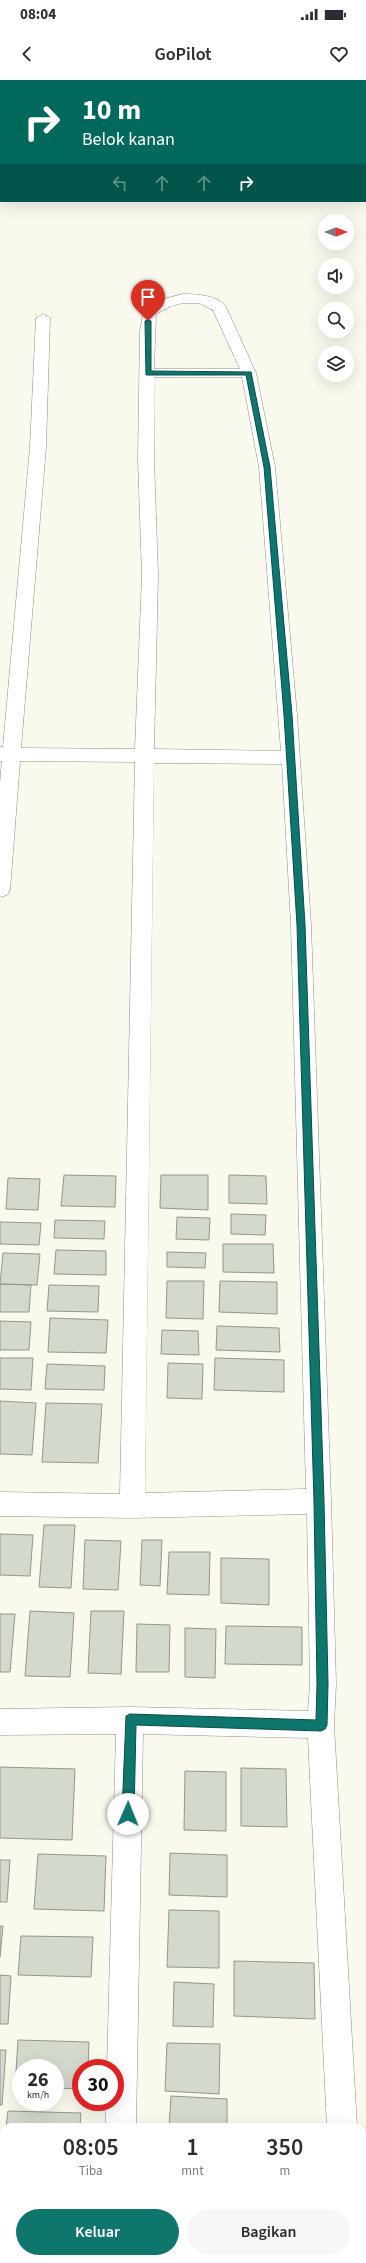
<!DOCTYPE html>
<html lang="id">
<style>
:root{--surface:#fff;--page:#f7f7f7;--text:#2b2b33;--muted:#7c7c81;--accent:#0f766e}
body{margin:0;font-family:"Source Sans 3",sans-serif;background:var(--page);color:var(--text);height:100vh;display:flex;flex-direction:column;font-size:15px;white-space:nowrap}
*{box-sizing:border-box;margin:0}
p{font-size:13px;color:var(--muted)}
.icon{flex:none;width:22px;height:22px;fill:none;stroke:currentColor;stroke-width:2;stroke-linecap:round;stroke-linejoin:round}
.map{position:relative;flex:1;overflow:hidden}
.drawer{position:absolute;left:0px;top:2043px;width:366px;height:140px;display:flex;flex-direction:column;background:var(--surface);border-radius:12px 12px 0 0;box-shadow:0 4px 16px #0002}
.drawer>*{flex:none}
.banner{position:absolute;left:0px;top:0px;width:366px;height:122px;box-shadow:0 4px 16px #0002;background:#00695c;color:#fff;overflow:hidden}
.needle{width:26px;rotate:90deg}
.buttons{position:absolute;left:318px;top:134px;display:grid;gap:8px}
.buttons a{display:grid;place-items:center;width:36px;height:36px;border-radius:50%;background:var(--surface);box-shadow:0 4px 16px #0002;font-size:20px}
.speed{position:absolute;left:12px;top:1979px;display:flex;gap:8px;font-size:20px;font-weight:700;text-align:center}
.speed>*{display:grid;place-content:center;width:52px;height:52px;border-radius:50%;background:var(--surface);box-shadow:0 4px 16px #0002;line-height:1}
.speed small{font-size:10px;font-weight:400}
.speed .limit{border:6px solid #d22;background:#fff;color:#111}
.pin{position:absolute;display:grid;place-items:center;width:34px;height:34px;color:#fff;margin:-41px -17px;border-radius:50% 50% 50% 0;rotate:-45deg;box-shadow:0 0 4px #0007}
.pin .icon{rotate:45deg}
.me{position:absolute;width:44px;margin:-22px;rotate:1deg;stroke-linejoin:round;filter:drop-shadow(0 0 3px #0008)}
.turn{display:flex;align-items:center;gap:14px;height:84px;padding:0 16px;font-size:18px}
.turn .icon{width:52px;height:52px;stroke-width:2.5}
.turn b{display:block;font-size:28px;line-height:34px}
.lanes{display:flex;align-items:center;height:38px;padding:0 16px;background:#0003;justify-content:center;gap:20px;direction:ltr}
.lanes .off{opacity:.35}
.eta{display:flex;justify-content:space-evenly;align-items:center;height:68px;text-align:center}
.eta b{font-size:24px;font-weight:600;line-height:28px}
.primary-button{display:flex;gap:8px;margin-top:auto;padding:8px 16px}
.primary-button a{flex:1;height:46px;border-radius:24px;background:var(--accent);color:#fff;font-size:16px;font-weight:600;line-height:46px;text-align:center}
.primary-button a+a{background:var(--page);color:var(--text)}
.status{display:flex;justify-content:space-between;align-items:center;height:28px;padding:0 20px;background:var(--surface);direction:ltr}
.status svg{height:11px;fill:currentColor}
header{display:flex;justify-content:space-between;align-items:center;height:52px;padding:0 16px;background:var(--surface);font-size:18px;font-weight:600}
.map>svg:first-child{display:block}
.building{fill:#d4d9ce;stroke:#92968c}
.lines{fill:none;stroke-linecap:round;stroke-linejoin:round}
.minor-casing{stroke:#8f8e83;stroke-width:1}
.minor{fill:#fff;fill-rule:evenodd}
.route{fill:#0f766e;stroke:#0a4d48}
</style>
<div class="status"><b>08:04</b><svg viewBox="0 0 49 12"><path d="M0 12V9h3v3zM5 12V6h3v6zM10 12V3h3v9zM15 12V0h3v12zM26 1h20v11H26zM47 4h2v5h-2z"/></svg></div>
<header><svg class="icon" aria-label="back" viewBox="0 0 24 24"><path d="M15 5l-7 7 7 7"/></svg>GoPilot<svg class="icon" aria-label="heart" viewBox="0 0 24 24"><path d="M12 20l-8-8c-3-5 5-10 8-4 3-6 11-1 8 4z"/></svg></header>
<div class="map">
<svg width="366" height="2183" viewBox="0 0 366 2183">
<rect width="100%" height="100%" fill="#faf9ee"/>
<!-- building -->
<path class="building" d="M 64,1095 L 116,1096 L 115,1127 L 61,1126 Z
M 161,1095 L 208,1095 L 208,1130 L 160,1128 Z
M 229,1095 L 266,1096 L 267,1124 L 229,1123 Z
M 8,1098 L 40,1099 L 38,1130 L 6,1129 Z
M 231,1134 L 266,1135 L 265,1155 L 231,1154 Z
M 177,1137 L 210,1138 L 209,1160 L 176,1159 Z
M 55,1140 L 105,1141 L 104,1159 L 54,1158 Z
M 0,1142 L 41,1143 L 39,1165 L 0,1164 Z
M 223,1164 L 273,1164 L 274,1193 L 223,1192 Z
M 56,1170 L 106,1171 L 106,1195 L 54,1194 Z
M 167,1172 L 206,1173 L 205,1188 L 167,1187 Z
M 3,1173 L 40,1174 L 37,1205 L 0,1204 Z
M 167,1201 L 204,1201 L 203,1239 L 166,1238 Z
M 220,1201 L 277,1202 L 277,1234 L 219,1232 Z
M 0,1204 L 31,1205 L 29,1232 L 0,1232 Z
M 49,1205 L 99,1206 L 98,1232 L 47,1231 Z
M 50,1238 L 108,1240 L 106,1273 L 48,1272 Z
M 0,1241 L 31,1242 L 29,1270 L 0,1270 Z
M 217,1246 L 279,1248 L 280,1272 L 216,1270 Z
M 162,1250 L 198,1251 L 199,1275 L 161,1274 Z
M 0,1278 L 33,1278 L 31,1310 L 0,1309 Z
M 215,1278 L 284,1280 L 284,1312 L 214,1310 Z
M 168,1283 L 203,1284 L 202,1319 L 167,1318 Z
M 47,1284 L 105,1286 L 104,1310 L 45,1309 Z
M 0,1321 L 36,1323 L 32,1375 L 0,1374 Z
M 46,1323 L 102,1324 L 98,1383 L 42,1382 Z
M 44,1445 L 75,1445 L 71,1508 L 39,1507 Z
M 0,1454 L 33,1455 L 30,1496 L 0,1495 Z
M 85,1460 L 121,1461 L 118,1510 L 83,1509 Z
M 142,1460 L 162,1460 L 160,1506 L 140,1505 Z
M 169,1472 L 210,1472 L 209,1515 L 167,1514 Z
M 221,1478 L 269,1479 L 269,1525 L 221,1523 Z
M 30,1531 L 74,1533 L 70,1597 L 25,1596 Z
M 91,1531 L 124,1531 L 121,1594 L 88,1593 Z
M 0,1534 L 15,1534 L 10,1592 L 0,1592 Z
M 137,1544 L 170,1545 L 169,1592 L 136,1592 Z
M 226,1546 L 302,1547 L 302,1585 L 225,1584 Z
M 185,1548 L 216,1549 L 215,1598 L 185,1597 Z
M 0,1687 L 75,1689 L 72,1760 L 0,1758 Z
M 241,1688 L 286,1689 L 287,1747 L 241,1746 Z
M 185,1691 L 226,1692 L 226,1751 L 184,1750 Z
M 170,1773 L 227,1775 L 227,1817 L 169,1815 Z
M 38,1774 L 106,1776 L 104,1831 L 34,1829 Z
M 0,1780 L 10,1780 L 7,1822 L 0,1822 Z
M 169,1830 L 219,1831 L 219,1888 L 167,1887 Z
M 0,1846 L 3,1846 L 0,1877 Z
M 21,1856 L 93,1857 L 91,1897 L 18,1895 Z
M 234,1881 L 314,1883 L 315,1939 L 234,1936 Z
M 0,1895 L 11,1896 L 8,1944 L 0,1944 Z
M 174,1902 L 214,1904 L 213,1947 L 173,1946 Z
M 18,1960 L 89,1962 L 88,1988 L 81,1988 L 81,2009 L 55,2008 L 55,1988 L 21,1988 L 21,2007 L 15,2007 Z
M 167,1963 L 220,1964 L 219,2014 L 165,2011 Z
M 0,1970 L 6,1970 L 2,2025 L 0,2025 Z
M 171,2016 L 227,2019 L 227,2047 L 169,2047 Z
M 8,2031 L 81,2033 L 80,2047 L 6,2047 Z
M 4,2162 L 4,2179 L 78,2179 L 78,2183 L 3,2183 Z
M 173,2179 L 229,2179 L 229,2183 L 173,2183 Z"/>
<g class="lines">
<defs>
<path id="minor" d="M 183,214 C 196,214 218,215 226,227 L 256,293 L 275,387 L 297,635 L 311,845 L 331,1421 L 336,1604 L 334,1645 L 357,2047 L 327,2047 L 308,1658 L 143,1654 L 136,2047 L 106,2047 L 106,2022 L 115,2022 L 115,1988 L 107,1988 L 116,1654 L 0,1655 L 0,1629 L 130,1627 L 308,1631 L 310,1604 L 307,1434 L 132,1438 L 0,1436 L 0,1412 L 120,1414 L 135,682 L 20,681 L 10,810 L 7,815 L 0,817 L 0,702 L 2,681 L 0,681 L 0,667 L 3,667 L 30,367 L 36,238 L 43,234 L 50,238 L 46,367 L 21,668 L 135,669 L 142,495 L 138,379 L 140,251 L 144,229 L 160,220 ZM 183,223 L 199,223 L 213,230 L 240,289 L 154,289 L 156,234 L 171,226 ZM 154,297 L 242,297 L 259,387 L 281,671 L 154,669 L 158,495 L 154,379 ZM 154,683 L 282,684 L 291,845 L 306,1409 L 145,1413 Z
M 102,2179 L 134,2179 L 134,2183 L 102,2183 Z"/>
</defs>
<!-- minor casing -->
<use href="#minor" class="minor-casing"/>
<!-- minor -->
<use href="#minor" class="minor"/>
</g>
<!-- route -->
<path class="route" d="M 148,240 L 151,241 L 151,291 L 251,292 L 270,387 L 292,635 L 305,845 L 324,1422 L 328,1604 L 327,1645 L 325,1649 L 321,1651 L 136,1645 L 134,1734 L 132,1738 L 128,1739 L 124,1738 L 122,1734 L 126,1636 L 130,1634 L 316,1640 L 317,1604 L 314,1422 L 297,845 L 284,635 L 264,387 L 246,295 L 146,295 L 145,241 Z"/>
</svg>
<div class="buttons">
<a><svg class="needle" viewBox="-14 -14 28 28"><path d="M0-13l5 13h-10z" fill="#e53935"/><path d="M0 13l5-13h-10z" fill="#7c7c81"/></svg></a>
<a><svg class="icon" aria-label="sound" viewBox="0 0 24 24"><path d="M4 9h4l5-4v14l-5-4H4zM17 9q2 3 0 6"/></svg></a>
<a><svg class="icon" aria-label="search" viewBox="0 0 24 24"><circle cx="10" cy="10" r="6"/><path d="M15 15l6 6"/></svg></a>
<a><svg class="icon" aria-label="layers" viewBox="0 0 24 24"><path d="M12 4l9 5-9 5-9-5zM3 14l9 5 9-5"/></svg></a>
</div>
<div class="speed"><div>26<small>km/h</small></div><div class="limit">30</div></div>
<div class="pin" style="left:148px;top:241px;background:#d93025"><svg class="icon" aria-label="arrive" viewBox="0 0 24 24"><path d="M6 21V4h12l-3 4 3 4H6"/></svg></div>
<svg class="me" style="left:128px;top:1734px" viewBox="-20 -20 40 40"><circle r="19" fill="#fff"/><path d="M0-13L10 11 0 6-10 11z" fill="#0f766e"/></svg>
<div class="banner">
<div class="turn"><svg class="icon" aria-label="right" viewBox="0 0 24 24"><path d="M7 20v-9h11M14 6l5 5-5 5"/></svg><div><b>10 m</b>Belok kanan</div></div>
<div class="lanes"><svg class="icon off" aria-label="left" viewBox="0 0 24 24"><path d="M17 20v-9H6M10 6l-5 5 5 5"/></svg><svg class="icon off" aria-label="ahead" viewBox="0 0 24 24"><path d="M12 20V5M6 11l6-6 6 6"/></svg><svg class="icon off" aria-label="ahead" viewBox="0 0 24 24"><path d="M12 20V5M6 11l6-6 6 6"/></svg><svg class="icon" aria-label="right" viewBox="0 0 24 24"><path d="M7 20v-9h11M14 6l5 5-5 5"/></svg></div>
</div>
<section class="drawer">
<div class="eta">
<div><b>08:05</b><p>Tiba</p></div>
<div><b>1</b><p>mnt</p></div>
<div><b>350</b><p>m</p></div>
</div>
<div class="primary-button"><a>Keluar</a><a>Bagikan</a></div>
</section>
</div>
